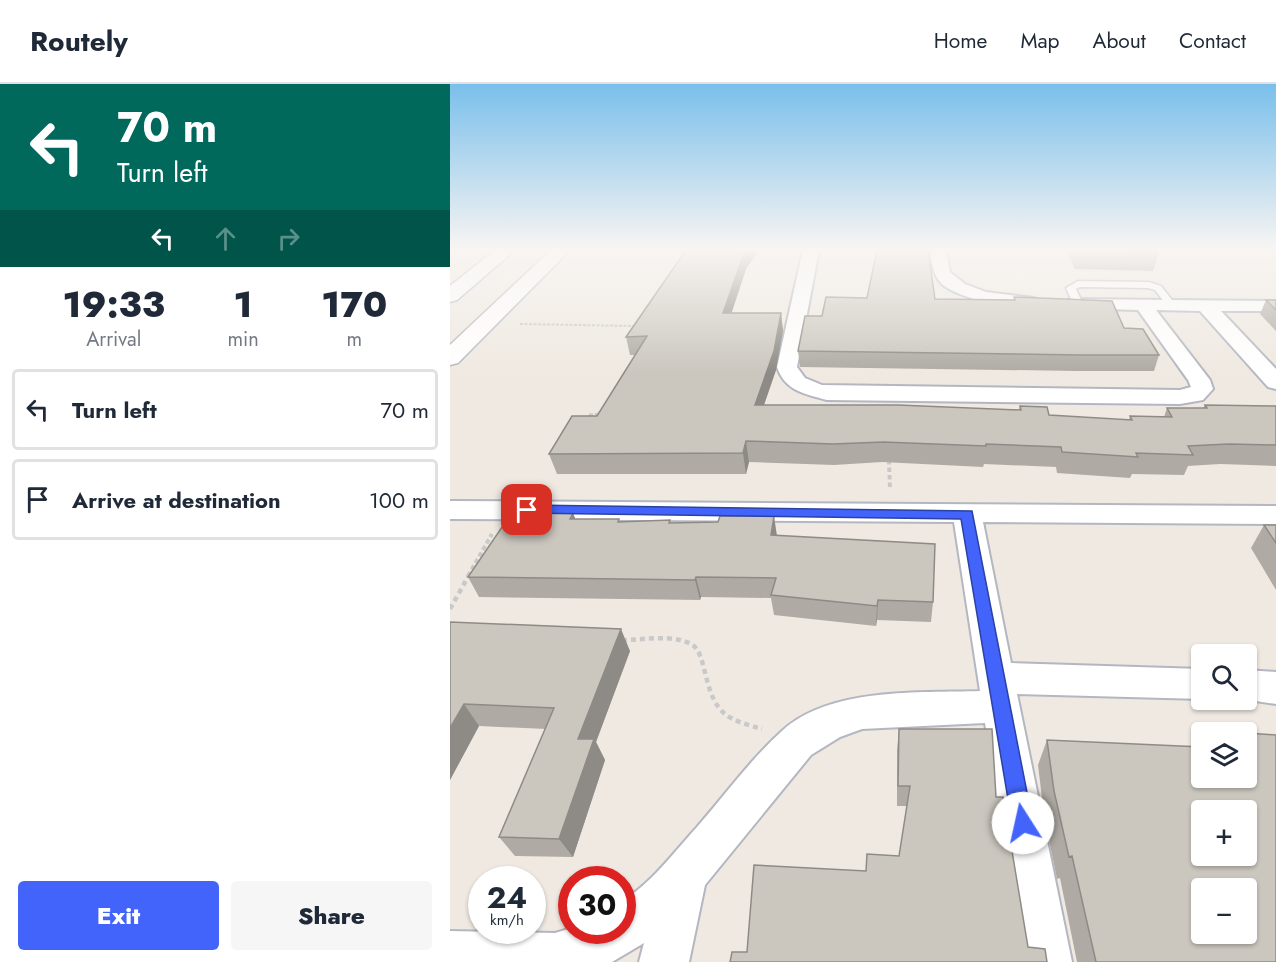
<!DOCTYPE html>
<meta charset="utf-8">
<style>
:root{--surface:#fff;--page:#f6f6f7;--text:#1f2937;--muted:#747a83;--line:#e0e1e3;--accent:#4264fb}
body{margin:0;font-family:Jost,sans-serif;background:var(--page);color:var(--text);height:100vh;display:flex;flex-direction:column;font-size:22px;white-space:nowrap}
*{box-sizing:border-box;margin:0}
p{font-size:20px;color:var(--muted)}
.icon{flex:none;width:33px;height:33px;fill:none;stroke:currentColor;stroke-width:2;stroke-linecap:round;stroke-linejoin:round}
.map{position:relative;flex:1;overflow:hidden}
.drawer{display:flex;flex-direction:column;background:var(--surface);width:450px}
.drawer>*{flex:none}
.top-card{background:#00695c;color:#fff;overflow:hidden}
.controls{position:absolute;left:741px;top:560px;display:grid;gap:12px}
.controls a{display:grid;place-items:center;width:66px;height:66px;border-radius:6px;background:var(--surface);box-shadow:0 2px 4px #0004;font-size:30px}
.speed{position:absolute;left:18px;top:782px;display:flex;gap:12px;font-size:30px;font-weight:700;text-align:center}
.speed>*{display:grid;place-content:center;width:78px;height:78px;border-radius:50%;background:var(--surface);box-shadow:0 2px 4px #0004;line-height:1}
.speed small{font-size:15px;font-weight:400}
.speed .limit{border:9px solid #d22;background:#fff;color:#111}
.pin{position:absolute;display:grid;place-items:center;width:51px;height:51px;color:#fff;margin:-26px;border-radius:12px;box-shadow:0 3px 9px #0006}
.me{position:absolute;width:66px;margin:-33px;rotate:350deg;stroke-linejoin:round;filter:drop-shadow(0 0 4px #0008)}
.turn{display:flex;align-items:center;gap:21px;height:126px;padding:0 18px;font-size:27px}
.turn .icon{width:78px;height:78px;stroke-width:2.5}
.turn b{display:block;font-size:42px;line-height:51px}
.lanes{display:flex;align-items:center;height:57px;padding:0 18px;background:#0003;justify-content:center;gap:30px;direction:ltr}
.lanes .off{opacity:.35}
.eta{display:flex;justify-content:space-evenly;align-items:center;height:102px;text-align:center}
.eta b{font-size:36px;font-weight:800;line-height:42px}
.cta{display:flex;gap:12px;margin-top:auto;padding:12px 18px}
.cta a{flex:1;height:69px;border-radius:6px;background:var(--accent);color:#fff;font-size:24px;font-weight:800;line-height:69px;text-align:center}
.cta a+a{background:var(--page);color:var(--text)}
ul{padding:0;list-style:none}
li{display:flex;align-items:center;gap:18px;height:81px;margin:0 12px 9px;padding:0 6px;border:3px solid var(--line);border-radius:6px}
li div{flex:1}
li b{display:block;font-size:22px}
li em{font-style:normal}
header{display:flex;align-items:center;gap:36px;box-sizing:border-box;height:84px;padding:0 30px;background:var(--surface);border-bottom:2px solid var(--line)}
header strong{font-size:28px}
nav{display:flex;gap:33px;margin-inline-start:auto;font-size:21px}
main{display:flex;flex:1;min-height:0}
.map>svg:first-child{display:block}
.lines{fill:none;stroke-linecap:round;stroke-linejoin:round}
.lane-casing{stroke:#b4b7c1;stroke-width:3}
.street-casing{stroke:#b4b7c1;stroke-width:4}
.secondary-casing{stroke:#b4b7c1;stroke-width:3}
.path-far3{stroke:#c9c9c9;stroke-width:2;stroke-dasharray:3 1.5;stroke-linecap:butt}
.path-far2{stroke:#c9c9c9;stroke-width:3;stroke-dasharray:4 2;stroke-linecap:butt}
.path-far1{stroke:#c9c9c9;stroke-width:4;stroke-dasharray:4.5 3;stroke-linecap:butt}
.path{stroke:#c9c9c9;stroke-width:4.5;stroke-dasharray:5 4;stroke-linecap:butt}
.lane{fill:#fff;fill-rule:evenodd}
.street{fill:#fff;fill-rule:evenodd}
.secondary{fill:#fff;fill-rule:evenodd}
.wall{fill:#afaba4}
.shaded-wall{fill:#8e8b86}
.building{fill:#cbc7bf;stroke:#8e8b86;stroke-width:1.5;fill-rule:evenodd}
.route{fill:#4264fb;stroke:#2b41a3;stroke-width:1.5}
</style>
<header>
<strong>Routely</strong>
<nav><a>Home</a><a>Map</a><a>About</a><a>Contact</a></nav>
</header>
<main>
<section class="drawer">
<div class="top-card">
<div class="turn"><svg class="icon" aria-label="left" viewBox="0 0 24 24"><path d="M17 20v-9H6M10 6l-5 5 5 5"/></svg><div><b>70 m</b>Turn left</div></div>
<div class="lanes"><svg class="icon" aria-label="left" viewBox="0 0 24 24"><path d="M17 20v-9H6M10 6l-5 5 5 5"/></svg><svg class="icon off" aria-label="ahead" viewBox="0 0 24 24"><path d="M12 20V5M6 11l6-6 6 6"/></svg><svg class="icon off" aria-label="right" viewBox="0 0 24 24"><path d="M7 20v-9h11M14 6l5 5-5 5"/></svg></div>
</div>
<div class="eta">
<div><b>19:33</b><p>Arrival</p></div>
<div><b>1</b><p>min</p></div>
<div><b>170</b><p>m</p></div>
</div>
<ul>
<li><svg class="icon" aria-label="left" viewBox="0 0 24 24"><path d="M17 20v-9H6M10 6l-5 5 5 5"/></svg><div><b>Turn left</b></div><em>70 m</em></li>
<li><svg class="icon" aria-label="arrive" viewBox="0 0 24 24"><path d="M6 21V4h12l-3 4 3 4H6"/></svg><div><b>Arrive at destination</b></div><em>100 m</em></li>
</ul>
<div class="cta"><a>Exit</a><a>Share</a></div>
</section>
<div class="map">
<svg width="826" height="878" viewBox="0 0 826 878">
<rect width="100%" height="100%" fill="#efe9e1"/>
<g class="lines">
<defs>
<path id="lane" d="M 628,197 L 699,198 L 711,202 L 726,221 L 718,223 L 705,206 L 698,204 L 630,203 L 626,205 L 633,220 L 628,223 L 623,220 L 616,204 Z"/>
<path id="street" d="M 353,166 L 369,166 L 347,283 L 355,294 L 372,301 L 730,306 L 741,303 L 738,296 L 688,226 L 618,224 L 615,220 L 618,216 L 624,215 L 826,217 L 826,227 L 771,227 L 826,285 L 826,305 L 818,303 L 750,227 L 706,226 L 760,296 L 763,305 L 753,316 L 730,320 L 377,316 C 355,310 335,307 327,283 Z
M 480,166 L 496,166 L 500,188 L 515,200 L 536,208 L 584,214 L 593,219 C 582,235 505,213 492,200 C 482,190 482,179 480,166 Z
M 0,417 L 826,422 L 826,440 L 533,438 L 561,579 L 752,585 L 752,615 L 567,610 L 622,878 L 572,878 L 535,639 L 412,645 L 390,653 L 361,671 L 255,801 L 239,878 L 189,878 L 194,859 L 162,878 L 0,878 L 0,847 L 105,849 L 122,844 L 122,846 L 172,846 L 172,817 C 201,800 224,768 247,743 C 275,711 301,675 332,647 C 379,603 470,609 530,607 L 504,438 L 0,435 Z
M 796,586 L 826,588 L 826,620 L 792,615 L 796,615 Z"/>
<path id="secondary" d="M 45,166 L 65,166 L 7,216 L 0,218 L 0,202 Z
M 101,166 L 120,166 L 8,279 L 0,281 L 0,261 Z"/>
</defs>
<!-- lane casing -->
<use href="#lane" class="lane-casing"/>
<!-- street casing -->
<use href="#street" class="street-casing"/>
<!-- secondary casing -->
<use href="#secondary" class="secondary-casing"/>
<!-- path-far3 -->
<path class="path-far3" d="M 70,240 L 186,242"/>
<!-- path-far2 -->
<path class="path-far2" d="M 139,331 L 153,330"/>
<!-- path-far1 -->
<path class="path-far1" d="M 439,376 L 440,405
M 18,492 L 42,450"/>
<!-- path -->
<path class="path" d="M 0,525 L 19,491
M 172,556 C 192,556 223,550 241,560 C 259,569 251,618 281,634 C 290,639 302,642 312,645"/>
<!-- lane -->
<use href="#lane" class="lane"/>
<!-- street -->
<use href="#street" class="street"/>
<!-- secondary -->
<use href="#secondary" class="secondary"/>
</g>
<!-- wall -->
<path class="wall" d="M 616,166 L 707,166 L 709,168 L 703,187 L 625,185 Z
M 296,185 L 281,229 L 331,229 L 333,247 L 326,286 L 314,321 L 569,326 L 570,322 L 599,331 L 679,336 L 680,332 L 714,333 L 717,324 L 753,324 L 755,321 L 826,322 L 826,382 L 770,380 L 738,382 L 734,391 L 682,390 L 680,394 L 607,389 L 606,383 L 534,380 L 533,383 L 432,378 L 384,381 L 299,378 L 296,390 L 107,390 L 99,370 L 147,332 L 186,271 L 180,271 L 176,253 Z
M 564,213 L 674,244 L 709,271 L 704,287 L 627,287 L 350,283 L 348,267 L 372,232 L 485,215 L 564,216 Z
M 816,216 L 826,216 L 826,247 L 810,230 Z
M 123,429 L 125,435 L 170,438 L 221,439 L 326,451 L 483,518 L 481,538 L 427,536 L 426,542 L 324,531 L 321,514 L 251,513 L 250,516 L 29,513 L 18,493 Z
M 814,441 L 826,441 L 826,506 L 801,464 Z
M 0,539 L 180,567 L 146,658 L 155,676 L 123,773 L 65,772 L 49,753 L 96,645 L 29,642 L 0,696 Z
M 449,645 L 546,713 L 297,868 L 416,787 L 449,772 L 457,722 L 447,722 L 447,666 Z
M 597,656 L 752,693 L 826,878 L 627,878 L 610,794 L 607,795 L 594,731 L 588,681 Z"/>
<!-- shaded-wall -->
<path class="shaded-wall" d="M 296,166 L 309,166 L 296,185 L 276,246 L 273,229 L 294,169 Z
M 331,229 L 333,247 L 326,286 L 307,341 L 305,321 Z
M 296,357 L 299,378 L 296,390 L 293,369 Z
M 123,429 L 131,449 L 120,435 Z
M 324,432 L 327,452 L 321,451 Z
M 246,493 L 251,513 L 250,516 L 245,496 Z
M 428,516 L 427,536 L 426,542 L 427,522 Z
M 171,545 L 180,567 L 146,658 L 155,676 L 123,773 L 109,755 L 128,655 Z
M 14,620 L 29,642 L 0,696 L 0,644 Z"/>
<!-- building -->
<path class="building" d="M 236,166 L 296,166 L 294,169 L 273,229 L 331,229 L 324,267 L 305,321 L 448,321 L 571,326 L 570,322 L 597,323 L 599,331 L 682,336 L 680,332 L 722,333 L 717,324 L 757,324 L 755,321 L 826,322 L 826,361 L 779,360 L 738,362 L 743,371 L 686,369 L 688,373 L 612,368 L 611,363 L 536,360 L 536,362 L 433,358 L 383,360 L 296,357 L 293,369 L 99,370 L 122,332 L 147,332 L 197,252 L 176,253 Z
M 427,166 L 478,166 L 485,215 L 565,216 L 564,213 L 662,217 L 674,244 L 693,245 L 709,271 L 631,271 L 348,267 L 355,232 L 372,232 L 376,213 L 417,214 Z
M 629,166 L 707,166 L 709,168 Z
M 816,216 L 826,216 L 826,226 Z
M 63,427 L 123,429 L 120,435 L 169,435 L 168,438 L 220,436 L 219,439 L 268,438 L 270,432 L 324,432 L 321,451 L 485,460 L 483,518 L 428,516 L 427,522 L 321,511 L 326,494 L 246,493 L 245,496 L 18,493 Z
M 814,441 L 826,441 L 826,459 Z
M 0,538 L 171,545 L 128,655 L 144,655 L 109,755 L 49,753 L 104,624 L 14,620 L 0,644 Z
M 449,645 L 542,645 L 546,713 L 553,713 L 578,863 L 595,865 L 597,878 L 280,878 L 282,868 L 297,868 L 304,781 L 416,787 L 417,770 L 449,772 L 460,702 L 448,702 Z
M 796,649 L 826,651 L 826,878 L 646,878 L 622,772 L 619,773 L 604,707 L 597,656 L 752,663 L 752,693 L 796,693 ZM 752,726 L 796,726 L 796,771 L 752,771 ZM 752,804 L 796,804 L 796,849 L 752,849 Z"/>
<!-- sky -->
<linearGradient id="sky" x2="0" y2="1"><stop stop-color="#7abfeb"/><stop offset="0.57" stop-color="#f8f5f2"/><stop offset="1" stop-color="#f8f5f2" stop-opacity="0"/></linearGradient>
<rect width="826" height="289" fill="url(#sky)"/>
<!-- route -->
<path class="route" d="M 77,421 L 522,427 L 583,739 L 580,746 L 573,749 L 565,746 L 562,739 L 511,435 L 73,429 L 73,423 Z"/>
</svg>
<div class="controls">
<a><svg class="icon" aria-label="search" viewBox="0 0 24 24"><circle cx="10" cy="10" r="6"/><path d="M15 15l6 6"/></svg></a>
<a><svg class="icon" aria-label="layers" viewBox="0 0 24 24"><path d="M12 4l9 5-9 5-9-5zM3 14l9 5 9-5"/></svg></a>
<a>+</a>
<a>−</a>
</div>
<div class="speed"><div>24<small>km/h</small></div><div class="limit">30</div></div>
<div class="pin" style="left:77px;top:426px;background:#d93025"><svg class="icon" aria-label="arrive" viewBox="0 0 24 24"><path d="M6 21V4h12l-3 4 3 4H6"/></svg></div>
<svg class="me" style="left:573px;top:739px" viewBox="-20 -20 40 40"><circle r="19" fill="#fff"/><path d="M0-13L10 11 0 6-10 11z" fill="#4264fb"/></svg>
</div>
</main>
